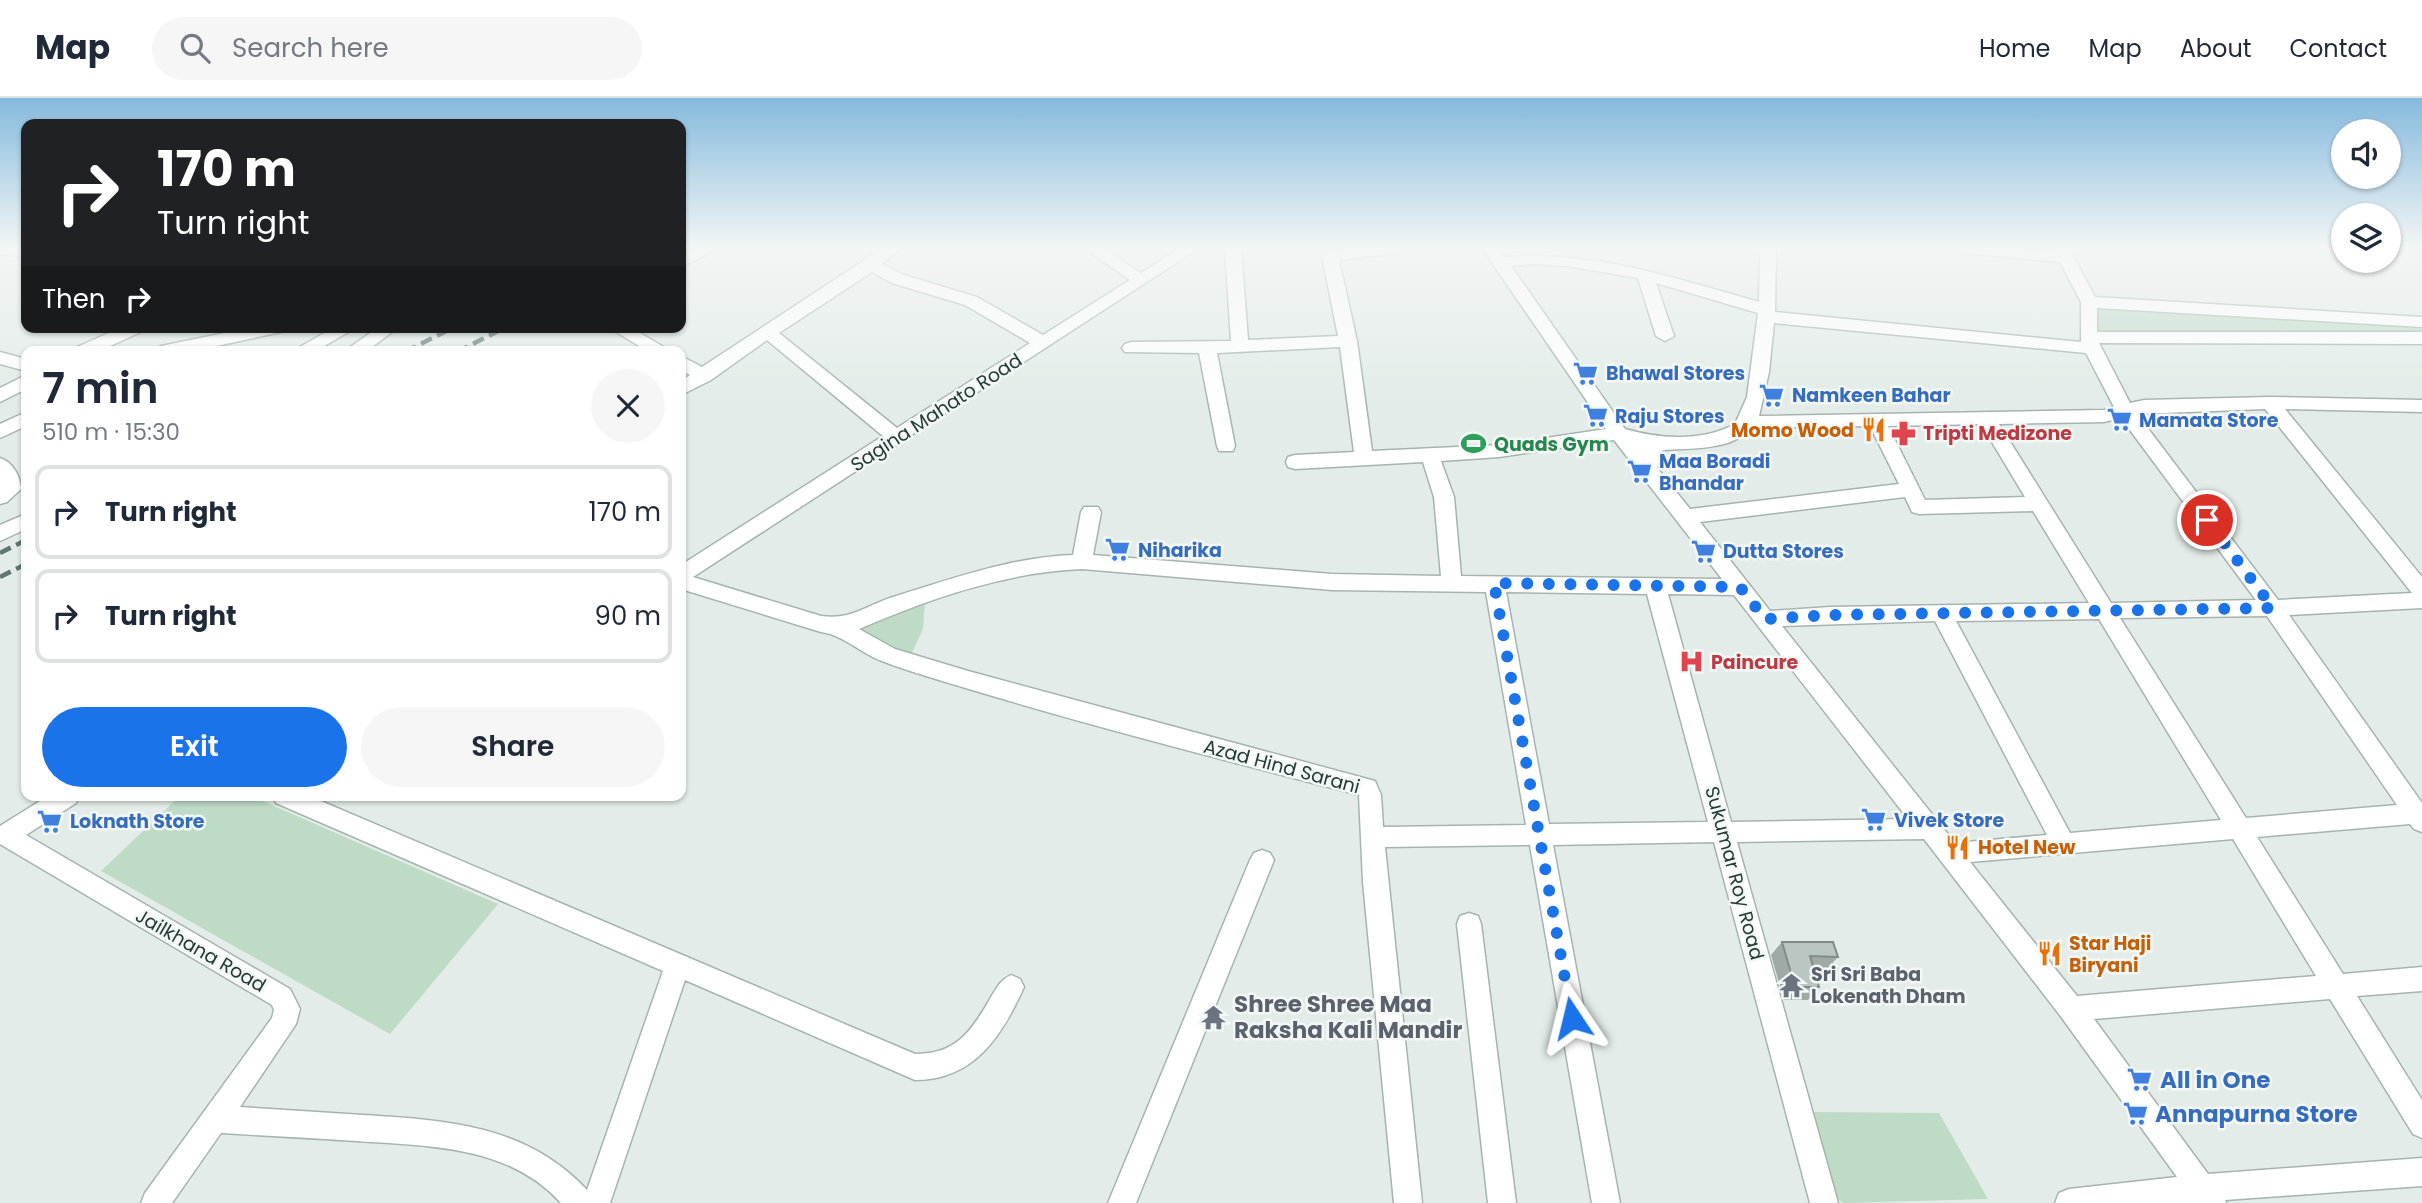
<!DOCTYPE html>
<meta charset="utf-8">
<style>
:root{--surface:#fff;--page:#f6f6f7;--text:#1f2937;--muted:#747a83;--line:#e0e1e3;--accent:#1a73e8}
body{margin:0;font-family:Poppins,sans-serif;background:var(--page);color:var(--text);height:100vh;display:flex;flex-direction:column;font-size:26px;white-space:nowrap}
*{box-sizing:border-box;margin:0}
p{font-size:23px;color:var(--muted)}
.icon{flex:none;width:38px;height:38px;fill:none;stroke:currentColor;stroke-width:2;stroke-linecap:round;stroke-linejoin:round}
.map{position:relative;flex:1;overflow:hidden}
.side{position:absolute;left:21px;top:248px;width:665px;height:455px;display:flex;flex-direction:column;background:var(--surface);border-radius:14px;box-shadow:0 2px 5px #0004}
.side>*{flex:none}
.guide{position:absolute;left:21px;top:21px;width:665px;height:214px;border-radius:14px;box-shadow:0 2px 5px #0004;background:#202124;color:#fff;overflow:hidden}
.tools{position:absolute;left:2331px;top:21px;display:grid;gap:14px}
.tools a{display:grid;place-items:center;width:70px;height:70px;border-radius:50%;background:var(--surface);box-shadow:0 2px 5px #0004;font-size:35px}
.pin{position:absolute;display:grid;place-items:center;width:60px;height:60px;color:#fff;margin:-30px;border:4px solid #fff;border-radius:50%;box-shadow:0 2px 7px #0007}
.me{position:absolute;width:77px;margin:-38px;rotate:350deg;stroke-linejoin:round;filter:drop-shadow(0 0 5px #0008)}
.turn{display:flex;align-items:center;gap:24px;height:147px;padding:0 21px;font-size:32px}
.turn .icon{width:91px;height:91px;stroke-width:2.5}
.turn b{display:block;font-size:49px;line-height:60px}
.then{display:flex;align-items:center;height:66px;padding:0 21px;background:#0003;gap:14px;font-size:26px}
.round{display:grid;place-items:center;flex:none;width:74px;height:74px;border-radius:37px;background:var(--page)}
.overview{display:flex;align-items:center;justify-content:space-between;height:119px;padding:0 21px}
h1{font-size:42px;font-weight:600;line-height:52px}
.cta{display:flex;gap:14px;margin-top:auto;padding:14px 21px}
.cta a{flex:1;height:80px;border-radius:42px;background:var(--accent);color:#fff;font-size:28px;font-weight:600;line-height:80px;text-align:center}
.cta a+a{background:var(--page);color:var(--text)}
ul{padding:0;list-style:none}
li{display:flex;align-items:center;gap:21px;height:94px;margin:0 14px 10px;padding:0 7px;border:4px solid var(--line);border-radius:14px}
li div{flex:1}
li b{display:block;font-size:26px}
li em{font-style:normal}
header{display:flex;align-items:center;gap:42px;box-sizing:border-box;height:98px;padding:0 35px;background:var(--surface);border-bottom:2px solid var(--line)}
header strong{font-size:33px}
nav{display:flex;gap:38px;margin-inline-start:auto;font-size:24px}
.search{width:490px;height:63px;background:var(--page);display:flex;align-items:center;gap:18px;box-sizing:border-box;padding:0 24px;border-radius:38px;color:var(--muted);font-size:26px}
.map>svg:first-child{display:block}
.green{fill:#bedbc6}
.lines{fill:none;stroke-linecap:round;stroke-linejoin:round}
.minor-casing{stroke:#a6b4af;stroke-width:3}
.minor{fill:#fff;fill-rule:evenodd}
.rail{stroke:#5f7771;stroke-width:4.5;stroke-dasharray:12 6;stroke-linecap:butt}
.wall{fill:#9faaa6}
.building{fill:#b9c6c1;stroke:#828b87;stroke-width:2}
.route{stroke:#1a73e8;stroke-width:12;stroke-dasharray:0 21.6}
.labels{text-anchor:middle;stroke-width:5;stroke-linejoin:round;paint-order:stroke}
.shop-label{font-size:19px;font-weight:bold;fill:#366cbe;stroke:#f3f8f6;text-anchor:start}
.street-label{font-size:19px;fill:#243c36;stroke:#f3f8f6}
.food-label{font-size:19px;font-weight:bold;fill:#c56008;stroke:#f3f8f6;text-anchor:start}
.health-label{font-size:19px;font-weight:bold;fill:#be3a42;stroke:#f3f8f6;text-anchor:start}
.leisure-label{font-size:19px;font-weight:bold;fill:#27864d;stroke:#f3f8f6;text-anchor:start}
.worship-label{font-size:19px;font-weight:bold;fill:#5b616d;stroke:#f3f8f6;text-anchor:start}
.near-worship-label{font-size:23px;font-weight:bold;fill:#5b616d;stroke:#f3f8f6;text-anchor:start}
.near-shop-label{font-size:23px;font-weight:bold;fill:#366cbe;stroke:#f3f8f6;text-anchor:start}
</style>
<header>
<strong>Map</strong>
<div class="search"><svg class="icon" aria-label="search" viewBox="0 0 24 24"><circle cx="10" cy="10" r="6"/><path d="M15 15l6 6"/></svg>Search here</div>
<nav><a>Home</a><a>Map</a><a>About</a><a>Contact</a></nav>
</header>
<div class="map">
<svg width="2422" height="1105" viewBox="0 0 2422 1105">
<rect width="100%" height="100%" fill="#e3ece8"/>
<!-- green -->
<path class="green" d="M 2093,208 L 2422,227 L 2422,235 L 2092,237 Z
M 925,502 L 923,531 L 910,559 L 868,539 L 862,533 L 862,530 Z
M 180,698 L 251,698 L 498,806 L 390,936 L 101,773 Z
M 1808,1014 L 1939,1015 L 1988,1101 L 1843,1105 L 1831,1094 Z"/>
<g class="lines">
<defs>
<path id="minor" d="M 0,150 L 26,150 L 26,159 L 0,156 Z
M 698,150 L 720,150 L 681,169 L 681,158 Z
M 883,150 L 901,150 L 882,166 L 904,177 L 977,199 L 1043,237 L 1130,182 L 1084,150 L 1103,150 L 1141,175 L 1180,150 L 1199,150 L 693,479 L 821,518 C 852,522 865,508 893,499 C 952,481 1012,459 1073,457 L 1081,414 L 1084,409 L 1098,409 L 1101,414 L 1093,457 L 1332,476 L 1441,478 L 1434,399 L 1423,364 L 1295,371 L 1288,369 L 1286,364 L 1288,359 L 1295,357 L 1354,354 L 1340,249 L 1217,255 L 1235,348 L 1233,353 L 1219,353 L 1217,348 L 1199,255 L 1125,254 L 1122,250 L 1125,246 L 1131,244 L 1231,243 L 1225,150 L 1241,150 L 1248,242 L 1338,238 L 1322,158 L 1324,155 L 1354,150 L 1405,150 L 1397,155 L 1339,162 L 1357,243 L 1372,353 L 1499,347 L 1606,331 L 1482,150 L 1498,150 L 1504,159 C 1593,152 1675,180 1759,204 L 1760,150 L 1776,150 L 1775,214 L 2081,244 L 2081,204 L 2060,164 L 1963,155 L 1955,150 L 2016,150 L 2055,154 L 2053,150 L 2069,150 L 2095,199 L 2422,219 L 2422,229 L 2097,210 L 2097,234 L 2422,234 L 2422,246 L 2099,245 L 2130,305 L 2144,302 L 2270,299 L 2422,302 L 2422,314 L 2285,311 L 2422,479 L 2422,510 L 2289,517 L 2422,705 L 2422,734 L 2414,731 L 2410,726 L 2257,739 L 2343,876 L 2422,869 L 2422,893 L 2357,898 L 2422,1002 L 2422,1040 L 2413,1036 L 2330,901 L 2094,921 L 2208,1076 L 2422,1060 L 2422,1088 L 2225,1102 L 2226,1105 L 2055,1105 L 2059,1095 L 2069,1091 L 2177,1079 L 2062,920 L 1924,741 L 1737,744 L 1838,1105 L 1810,1105 L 1714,744 L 1553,747 L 1620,1105 L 1592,1105 L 1530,747 L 1385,749 L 1422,1105 L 1394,1105 L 1363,784 L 1359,697 C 1228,663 1098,630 969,591 C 940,582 910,574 882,563 C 860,555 844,537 821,534 L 681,491 L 681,467 L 883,338 L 767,242 L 711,282 L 681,297 L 681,283 L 690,277 L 681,272 L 681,258 L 702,269 ZM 1533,166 L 1567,168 L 1638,180 L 1656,238 L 1665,243 L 1674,238 L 1656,185 L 1758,215 L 1747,299 L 1735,326 C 1702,344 1660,341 1625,331 L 1511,168 ZM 872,174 L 892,185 L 965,207 L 1030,245 L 897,330 L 779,235 ZM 1774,225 L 2086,255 L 2114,309 L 2104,312 L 1759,318 L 1769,274 ZM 2265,311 L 2412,495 L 2278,502 L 2137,316 ZM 2121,320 L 2256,502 L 2111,505 L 1999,326 L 2104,324 ZM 1981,326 L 2025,399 L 1925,402 L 1888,328 ZM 1870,328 L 1899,386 L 1690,411 L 1657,370 L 1663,352 C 1689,350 1733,353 1750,330 ZM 1614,342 L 1722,481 L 1461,478 L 1454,399 L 1441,363 L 1499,359 ZM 1905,399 L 1912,414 L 1919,416 L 2033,413 L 2089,505 L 1830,509 L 1770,513 L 1700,424 ZM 1082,471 L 1332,492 L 1486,494 L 1526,727 L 1383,729 L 1381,697 L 1375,683 L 968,573 L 895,551 L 859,531 C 929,501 1005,474 1082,471 ZM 1506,494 L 1647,496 L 1708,724 L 1549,726 ZM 1668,496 L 1734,497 L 1908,721 L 1731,724 ZM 2267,518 L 2397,707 L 2246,720 L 2120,520 ZM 2099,521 L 2221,722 L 2070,735 L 1956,523 ZM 1935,523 L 2047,737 L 1955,745 L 1782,528 ZM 2233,741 L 2316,878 L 2077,898 L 1970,764 Z
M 122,229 L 145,229 L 143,233 L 97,254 L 72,254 L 75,250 Z
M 254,229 L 289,229 L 281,234 L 189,254 L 152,254 L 161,248 Z
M 335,229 L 357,229 L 314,254 L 291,254 Z
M 379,229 L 399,229 L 365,254 L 343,254 Z
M 608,229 L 630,229 L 672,254 L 649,254 Z
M 0,254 L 26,261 L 26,273 L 0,266 Z
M 26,277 L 26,291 L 0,304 L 0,290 Z
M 26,314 L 26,328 L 0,340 L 0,326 Z
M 0,360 C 13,364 20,378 21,391 L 7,404 L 0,406 Z
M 26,416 L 26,431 L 0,443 L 0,427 Z
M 48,698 L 79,698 L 76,705 L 26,737 L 290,891 L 300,911 L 296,926 L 240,1009 C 281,1012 322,1014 363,1017 C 446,1022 527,1027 587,1092 L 663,873 L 276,705 L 273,698 L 309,698 L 915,956 C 956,956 971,934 990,901 C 996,891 1000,882 1011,877 L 1020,881 L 1024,889 C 1002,938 974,982 915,982 L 685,882 L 610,1105 L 561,1105 C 509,1047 428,1048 356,1043 C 311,1040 266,1038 221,1035 L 172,1105 L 141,1105 L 145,1095 L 272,920 L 274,912 L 272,907 L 0,746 L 0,728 Z
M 1262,752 L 1270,755 L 1274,762 L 1136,1105 L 1108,1105 L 1250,762 L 1254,755 Z
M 1469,815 L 1478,818 L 1481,826 L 1516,1105 L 1488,1105 L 1457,826 L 1460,818 Z"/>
</defs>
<!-- minor casing -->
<use href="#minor" class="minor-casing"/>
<!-- minor -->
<use href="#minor" class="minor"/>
<!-- rail -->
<path class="rail" d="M 405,254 L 454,229
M 457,254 L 506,229
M 0,455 L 26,442
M 0,479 L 26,466"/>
</g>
<!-- wall -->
<path class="wall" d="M 1782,844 L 1838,859 L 1826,872 L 1814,872 L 1819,889 L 1808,902 L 1784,902 L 1771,857 Z"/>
<!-- building -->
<path class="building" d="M 1782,844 L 1833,844 L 1838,859 L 1810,858 L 1819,889 L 1795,889 Z"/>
<!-- sky -->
<linearGradient id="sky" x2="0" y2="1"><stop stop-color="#85badd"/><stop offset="0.49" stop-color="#f2f6f5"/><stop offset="1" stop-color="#f2f6f5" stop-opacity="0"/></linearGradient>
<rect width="2422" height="305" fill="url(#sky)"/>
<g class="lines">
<!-- route -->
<path class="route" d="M 1572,920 L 1494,485 L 1740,489 L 1765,521 L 1830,517 L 2273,510 L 2207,422"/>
</g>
<!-- icons -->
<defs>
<symbol id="supermarket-bare" viewBox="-9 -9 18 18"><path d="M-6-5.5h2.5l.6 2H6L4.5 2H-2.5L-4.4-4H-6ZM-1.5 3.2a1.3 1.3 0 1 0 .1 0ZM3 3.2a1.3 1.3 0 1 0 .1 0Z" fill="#3f7fe0" stroke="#f3f8f6" stroke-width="2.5" paint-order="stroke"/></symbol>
<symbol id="restaurant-bare" viewBox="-9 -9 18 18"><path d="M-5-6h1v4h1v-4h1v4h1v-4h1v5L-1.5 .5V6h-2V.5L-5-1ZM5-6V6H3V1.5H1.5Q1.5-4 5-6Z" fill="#e8710a" stroke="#f3f8f6" stroke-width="2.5" paint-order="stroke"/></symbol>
<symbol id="pharmacy-bare" viewBox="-9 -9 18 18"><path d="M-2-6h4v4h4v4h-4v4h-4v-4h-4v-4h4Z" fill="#e0444e" stroke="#f3f8f6" stroke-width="2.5" paint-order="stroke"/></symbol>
<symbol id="stadium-bare" viewBox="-9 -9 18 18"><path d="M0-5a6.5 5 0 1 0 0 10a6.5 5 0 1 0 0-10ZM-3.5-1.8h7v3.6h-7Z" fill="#2e9e5b" stroke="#f3f8f6" stroke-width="2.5" paint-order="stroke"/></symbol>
<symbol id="hospital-bare" viewBox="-9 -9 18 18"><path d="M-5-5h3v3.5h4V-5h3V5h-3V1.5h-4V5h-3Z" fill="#e0444e" stroke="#f3f8f6" stroke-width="2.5" paint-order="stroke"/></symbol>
<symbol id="temple-bare" viewBox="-9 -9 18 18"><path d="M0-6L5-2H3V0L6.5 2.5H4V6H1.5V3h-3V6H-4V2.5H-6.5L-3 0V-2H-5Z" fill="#6b7280" stroke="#f3f8f6" stroke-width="2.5" paint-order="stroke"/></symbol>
</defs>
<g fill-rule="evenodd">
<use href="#supermarket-bare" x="1568" y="258" width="35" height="35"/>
<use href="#supermarket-bare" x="1754" y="280" width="35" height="35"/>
<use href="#supermarket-bare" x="1578" y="300" width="35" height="35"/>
<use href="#supermarket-bare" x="2102" y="304" width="35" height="35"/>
<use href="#restaurant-bare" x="1856" y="314" width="35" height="35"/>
<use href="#pharmacy-bare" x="1886" y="318" width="35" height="35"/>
<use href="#stadium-bare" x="1456" y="328" width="35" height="35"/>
<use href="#supermarket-bare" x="1622" y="356" width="35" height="35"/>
<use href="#supermarket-bare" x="1100" y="434" width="35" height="35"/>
<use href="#supermarket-bare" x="1686" y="436" width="35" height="35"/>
<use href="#hospital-bare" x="1674" y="546" width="35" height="35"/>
<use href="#supermarket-bare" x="1856" y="704" width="35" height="35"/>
<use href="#supermarket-bare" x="32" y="706" width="35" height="35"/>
<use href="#restaurant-bare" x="1940" y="732" width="35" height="35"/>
<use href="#restaurant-bare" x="2032" y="838" width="35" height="35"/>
<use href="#temple-bare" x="1774" y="870" width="35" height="35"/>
<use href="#temple-bare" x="1196" y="902" width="35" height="35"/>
<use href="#supermarket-bare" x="2122" y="964" width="35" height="35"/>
<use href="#supermarket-bare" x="2118" y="998" width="35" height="35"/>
</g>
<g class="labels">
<!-- shop labels -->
<g class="shop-label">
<text x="1606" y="282">Bhawal Stores</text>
<text x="1792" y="304">Namkeen Bahar</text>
<text x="1615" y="325">Raju Stores</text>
<text x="2139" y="329">Mamata Store</text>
<text x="1659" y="370">Maa Boradi<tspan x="1659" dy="22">Bhandar</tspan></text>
<text x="1138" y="459">Niharika</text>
<text x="1723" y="460">Dutta Stores</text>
<text x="1894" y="729">Vivek Store</text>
<text x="70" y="730">Loknath Store</text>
</g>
<!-- street labels -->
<g class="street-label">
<text transform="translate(936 314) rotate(-33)" y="7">Sagina Mahato Road</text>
<text transform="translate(1282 668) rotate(15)" y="7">Azad Hind Sarani</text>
<text transform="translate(1735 775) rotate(75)" y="7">Sukumar Roy Road</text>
<text transform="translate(201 852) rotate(30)" y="7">Jailkhana Road</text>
</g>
<!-- food labels -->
<g class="food-label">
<text x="1854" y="339" text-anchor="end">Momo Wood</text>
<text x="1978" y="756">Hotel New</text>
<text x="2069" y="852">Star Haji<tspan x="2069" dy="22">Biryani</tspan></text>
</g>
<!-- health labels -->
<g class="health-label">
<text x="1923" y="342">Tripti Medizone</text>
<text x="1711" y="571">Paincure</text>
</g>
<!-- leisure labels -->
<g class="leisure-label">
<text x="1494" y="353">Quads Gym</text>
</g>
<!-- worship labels -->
<g class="worship-label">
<text x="1811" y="883">Sri Sri Baba<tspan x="1811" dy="22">Lokenath Dham</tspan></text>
</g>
<!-- near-worship labels -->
<g class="near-worship-label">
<text x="1234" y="914">Shree Shree Maa<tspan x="1234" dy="26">Raksha Kali Mandir</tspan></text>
</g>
<!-- near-shop labels -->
<g class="near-shop-label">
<text x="2160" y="990">All in One</text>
<text x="2155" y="1024">Annapurna Store</text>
</g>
</g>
</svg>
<div class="tools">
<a><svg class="icon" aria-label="sound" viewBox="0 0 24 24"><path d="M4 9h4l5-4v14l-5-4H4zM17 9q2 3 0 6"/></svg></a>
<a><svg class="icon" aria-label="layers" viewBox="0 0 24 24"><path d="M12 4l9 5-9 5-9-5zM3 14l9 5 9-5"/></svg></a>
</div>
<div class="pin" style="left:2207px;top:422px;background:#d93025"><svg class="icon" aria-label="arrive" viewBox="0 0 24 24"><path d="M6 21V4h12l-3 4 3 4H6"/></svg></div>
<svg class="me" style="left:1572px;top:920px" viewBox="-20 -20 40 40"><path d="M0-17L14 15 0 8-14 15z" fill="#1a73e8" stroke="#fff" stroke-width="4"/></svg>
<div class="guide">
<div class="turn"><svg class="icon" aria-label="right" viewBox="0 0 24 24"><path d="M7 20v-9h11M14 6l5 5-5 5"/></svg><div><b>170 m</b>Turn right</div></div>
<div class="then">Then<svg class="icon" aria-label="right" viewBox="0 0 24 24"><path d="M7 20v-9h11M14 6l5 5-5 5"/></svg></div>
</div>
<section class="side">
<div class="overview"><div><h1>7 min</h1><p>510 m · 15:30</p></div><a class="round"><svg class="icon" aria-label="close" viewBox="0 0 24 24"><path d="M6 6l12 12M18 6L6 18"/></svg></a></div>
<ul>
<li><svg class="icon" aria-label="right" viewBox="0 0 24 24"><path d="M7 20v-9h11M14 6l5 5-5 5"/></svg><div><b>Turn right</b></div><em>170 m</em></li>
<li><svg class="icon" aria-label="right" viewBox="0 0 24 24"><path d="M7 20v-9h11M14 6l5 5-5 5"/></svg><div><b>Turn right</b></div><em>90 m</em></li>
</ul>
<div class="cta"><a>Exit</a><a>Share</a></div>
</section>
</div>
